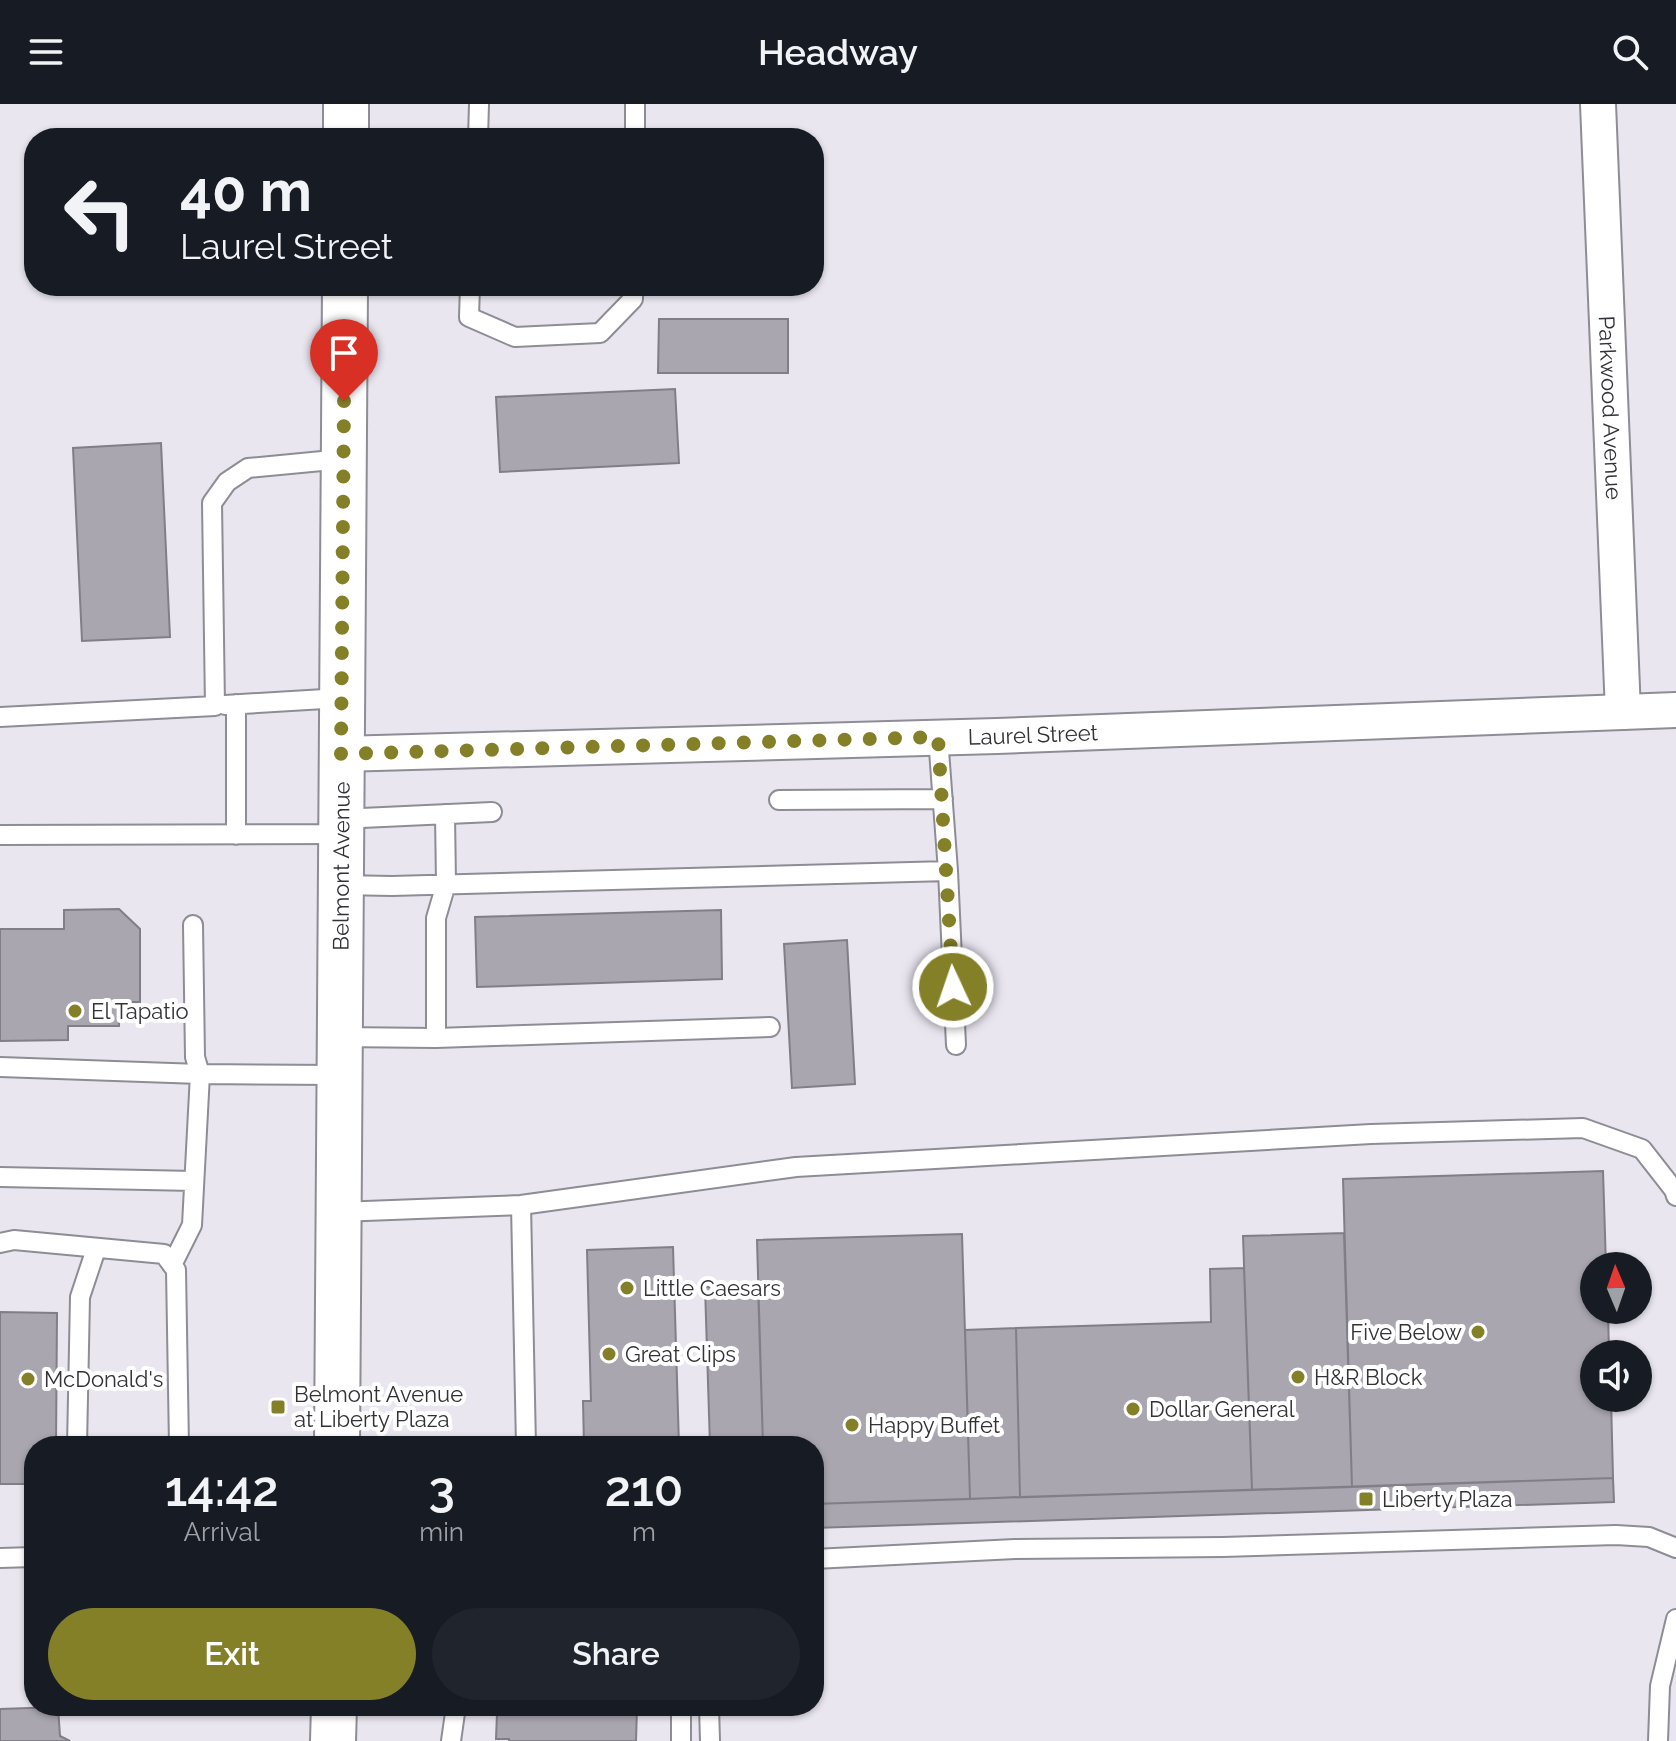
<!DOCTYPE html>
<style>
:root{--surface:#171b24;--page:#20242c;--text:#f1f3f6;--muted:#9ea1a6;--accent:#848028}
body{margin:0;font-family:Raleway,sans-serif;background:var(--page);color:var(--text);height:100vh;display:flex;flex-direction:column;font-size:30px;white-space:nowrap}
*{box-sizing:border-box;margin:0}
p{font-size:26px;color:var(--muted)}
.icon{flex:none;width:44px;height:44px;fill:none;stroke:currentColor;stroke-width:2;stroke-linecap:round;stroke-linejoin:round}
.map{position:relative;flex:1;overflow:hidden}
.sheet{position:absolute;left:24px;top:1332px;width:800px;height:280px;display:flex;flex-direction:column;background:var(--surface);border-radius:32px;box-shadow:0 2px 6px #0004}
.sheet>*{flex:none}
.top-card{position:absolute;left:24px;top:24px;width:800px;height:168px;border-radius:32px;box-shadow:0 2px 6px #0004;background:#171b24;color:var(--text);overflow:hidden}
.needle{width:52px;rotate:358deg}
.tools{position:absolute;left:1580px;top:1148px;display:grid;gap:16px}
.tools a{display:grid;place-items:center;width:72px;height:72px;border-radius:50%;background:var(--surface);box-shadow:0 2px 6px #0004;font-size:40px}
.pin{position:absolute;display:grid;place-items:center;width:68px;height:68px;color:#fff;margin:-82px -34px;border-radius:50% 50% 50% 0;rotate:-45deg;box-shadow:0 0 8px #0007}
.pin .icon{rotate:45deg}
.me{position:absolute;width:88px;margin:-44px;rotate:357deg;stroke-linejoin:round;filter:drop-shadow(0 0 6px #0008)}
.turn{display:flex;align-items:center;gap:28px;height:168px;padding:0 24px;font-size:36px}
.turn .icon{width:104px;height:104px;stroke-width:2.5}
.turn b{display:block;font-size:56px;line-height:68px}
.eta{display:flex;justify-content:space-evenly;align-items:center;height:136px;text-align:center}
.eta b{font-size:48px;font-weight:600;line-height:56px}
.action{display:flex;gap:16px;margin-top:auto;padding:16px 24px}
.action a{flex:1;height:92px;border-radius:48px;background:var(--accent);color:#fff;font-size:32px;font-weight:600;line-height:92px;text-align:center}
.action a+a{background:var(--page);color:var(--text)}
header{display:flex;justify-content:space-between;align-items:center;height:104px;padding:0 24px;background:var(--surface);font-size:36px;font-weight:600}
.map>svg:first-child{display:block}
.building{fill:#a9a6b0;stroke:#817e87;stroke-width:2}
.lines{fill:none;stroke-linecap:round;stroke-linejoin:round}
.service-casing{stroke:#8e8c95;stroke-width:22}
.minor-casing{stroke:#8e8c95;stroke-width:38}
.secondary-casing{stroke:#8e8c95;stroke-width:48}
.service{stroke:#fff;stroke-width:18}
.minor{stroke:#fff;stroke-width:34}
.secondary{stroke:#fff;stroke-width:44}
.route{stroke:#848028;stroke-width:14;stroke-dasharray:0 25.2}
.poi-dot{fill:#848028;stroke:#fff;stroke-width:3}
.labels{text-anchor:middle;stroke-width:8;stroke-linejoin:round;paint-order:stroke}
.street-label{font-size:22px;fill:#323135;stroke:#fff}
.poi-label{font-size:22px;fill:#323135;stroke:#fff;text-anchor:start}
</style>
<header><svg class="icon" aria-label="menu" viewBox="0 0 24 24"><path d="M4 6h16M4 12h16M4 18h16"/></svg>Headway<svg class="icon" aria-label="search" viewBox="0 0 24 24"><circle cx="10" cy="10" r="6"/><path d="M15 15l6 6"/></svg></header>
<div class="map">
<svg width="1676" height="1637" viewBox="0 0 1676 1637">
<rect width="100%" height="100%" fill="#e9e6f0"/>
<!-- building -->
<path class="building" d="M 659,215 L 788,215 L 788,269 L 658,269 Z
M 675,285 L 679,359 L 500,368 L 496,293 Z
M 161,339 L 170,533 L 82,537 L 73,344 Z
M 119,805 L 140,825 L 140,898 L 119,898 L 119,922 L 68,922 L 68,936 L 0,937 L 0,825 L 64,825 L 64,806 Z
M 721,806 L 722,875 L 477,883 L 475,813 Z
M 847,836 L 855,980 L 792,984 L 784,840 Z
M 1603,1067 L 1606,1162 L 1594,1162 L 1594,1206 L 1608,1206 L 1609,1250 L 1594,1250 L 1594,1294 L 1611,1294 L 1613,1374 L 1352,1383 L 1343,1075 Z
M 1344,1129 L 1352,1383 L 1252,1386 L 1243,1132 Z
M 962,1130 L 970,1395 L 814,1400 L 814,1342 L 763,1342 L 757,1136 Z
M 673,1143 L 679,1342 L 584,1342 L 583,1297 L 591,1297 L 587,1146 Z
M 1244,1164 L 1252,1386 L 1020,1393 L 1016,1224 L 1211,1218 L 1210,1165 Z
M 758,1182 L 763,1342 L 710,1342 L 705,1183 Z
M 0,1208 L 57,1209 L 56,1342 L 34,1342 L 34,1380 L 0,1380 Z
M 1016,1224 L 1020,1393 L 970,1395 L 965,1226 Z
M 1613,1374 L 1614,1398 L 814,1424 L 814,1400 Z
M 510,1602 L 637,1603 L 636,1637 L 509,1637 L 509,1635 L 496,1635 L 497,1609 L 510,1609 Z
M 58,1603 L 60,1632 L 70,1637 L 0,1637 L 0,1605 Z"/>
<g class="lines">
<defs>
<path id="service" d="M 635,0 L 635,34
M 478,34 L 479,0
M 470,182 L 469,213 L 515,233 L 600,229 L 633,195 L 633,182
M 225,601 L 341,594
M 0,613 L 215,602 L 212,399 L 227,378 L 248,364 L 343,355
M 938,633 L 948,767
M 779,696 L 943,695
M 445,710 L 446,780 L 436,814 L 436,934 L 770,923
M 340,715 L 492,708
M 0,731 L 340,730
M 236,731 L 236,600
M 340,781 L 392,782 L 948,767 L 956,941
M 339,933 L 436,934
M 0,963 L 200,970 L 339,971
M 0,1073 L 194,1077
M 521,1101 L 526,1342
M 339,1108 L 521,1101 L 796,1063 L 1371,1030 L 1583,1024 L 1642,1045 L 1674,1086 L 1676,1092
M 0,1139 L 14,1136 L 164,1150 L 176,1166 L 179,1342
M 172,1161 L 192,1121 L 200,970 L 195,953 L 193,821
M 77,1342 L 80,1193 L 96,1145
M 0,1454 L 34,1453
M 814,1455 L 1015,1445 L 1223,1443 L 1616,1431 L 1649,1433 L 1676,1444
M 709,1602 L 710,1637
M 451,1637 L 456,1602
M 681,1637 L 681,1602
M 1658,1637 L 1660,1582 L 1676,1515"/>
<g id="minor">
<path id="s1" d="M 1598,0 L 1623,608"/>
<path id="s2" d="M 341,650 L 997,632 L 1676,606"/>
</g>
<g id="secondary">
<path d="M 346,34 L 346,0"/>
<path id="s3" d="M 337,1342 L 345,182"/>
<path d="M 333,1637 L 334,1602"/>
</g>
</defs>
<!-- service casing -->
<use href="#service" class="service-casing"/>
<!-- minor casing -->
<use href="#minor" class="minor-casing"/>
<!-- secondary casing -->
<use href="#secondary" class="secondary-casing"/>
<!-- service -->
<use href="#service" class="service"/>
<!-- minor -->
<use href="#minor" class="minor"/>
<!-- secondary -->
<use href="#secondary" class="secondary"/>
</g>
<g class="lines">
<!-- route -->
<path class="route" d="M 344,297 L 341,650 L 938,633 L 953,883"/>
</g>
<!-- markers -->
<g class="poi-dot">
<circle cx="75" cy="907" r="8"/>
<circle cx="627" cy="1184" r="8"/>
<circle cx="1478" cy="1228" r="8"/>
<circle cx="609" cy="1250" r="8"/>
<circle cx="1298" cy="1273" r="8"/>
<circle cx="28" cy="1275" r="8"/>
<rect x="270" y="1295" width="16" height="16" rx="4"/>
<circle cx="1133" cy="1305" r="8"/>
<circle cx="852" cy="1321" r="8"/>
<rect x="1358" y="1387" width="16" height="16" rx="4"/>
</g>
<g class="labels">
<!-- street labels -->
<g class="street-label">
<text dy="8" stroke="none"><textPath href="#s1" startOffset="304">Parkwood Avenue</textPath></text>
<text dy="8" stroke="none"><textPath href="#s2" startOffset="692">Laurel Street</textPath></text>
<text dy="8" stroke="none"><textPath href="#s3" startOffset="580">Belmont Avenue</textPath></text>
</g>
<!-- poi labels -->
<g class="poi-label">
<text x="91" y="915">El Tapatio</text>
<text x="643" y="1192">Little Caesars</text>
<text x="1462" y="1236" text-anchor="end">Five Below</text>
<text x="625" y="1258">Great Clips</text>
<text x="1314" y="1281">H&amp;R Block</text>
<text x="44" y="1283">McDonald's</text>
<text x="294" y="1298">Belmont Avenue<tspan x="294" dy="25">at Liberty Plaza</tspan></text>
<text x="1149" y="1313">Dollar General</text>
<text x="868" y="1329">Happy Buffet</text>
<text x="1382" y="1403">Liberty Plaza</text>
</g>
</g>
</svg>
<div class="tools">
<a><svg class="needle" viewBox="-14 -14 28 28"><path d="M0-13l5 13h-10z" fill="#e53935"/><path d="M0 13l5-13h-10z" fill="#9ea1a6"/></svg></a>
<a><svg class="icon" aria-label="sound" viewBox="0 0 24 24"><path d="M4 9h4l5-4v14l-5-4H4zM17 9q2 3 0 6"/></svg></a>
</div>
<div class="pin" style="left:344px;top:297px;background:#d93025"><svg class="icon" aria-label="arrive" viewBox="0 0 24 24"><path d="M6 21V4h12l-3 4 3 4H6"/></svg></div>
<svg class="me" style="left:953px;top:883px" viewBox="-20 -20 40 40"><circle r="17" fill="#848028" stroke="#fff" stroke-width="3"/><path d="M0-11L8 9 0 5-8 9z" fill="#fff"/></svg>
<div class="top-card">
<div class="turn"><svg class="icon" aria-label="left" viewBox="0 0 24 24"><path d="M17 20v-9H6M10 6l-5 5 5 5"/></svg><div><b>40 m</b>Laurel Street</div></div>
</div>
<section class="sheet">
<div class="eta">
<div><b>14:42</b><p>Arrival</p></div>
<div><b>3</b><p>min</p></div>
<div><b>210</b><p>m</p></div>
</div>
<div class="action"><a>Exit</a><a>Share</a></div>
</section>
</div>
